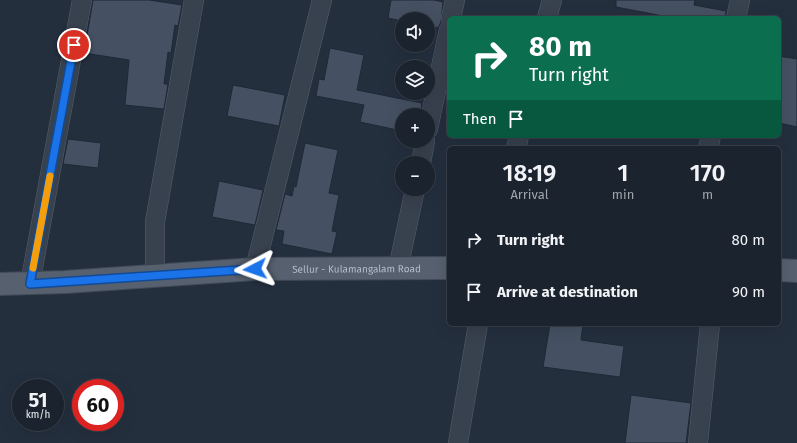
<!DOCTYPE html>
<meta charset="utf-8">
<style>
:root{--surface:#1b232e;--page:#242b36;--text:#f1f3f6;--muted:#a0a4aa;--line:#39404a}
body{margin:0;font-family:"Fira Sans",sans-serif;background:var(--page);color:var(--text);height:100vh;display:flex;flex-direction:column;font-size:15px;white-space:nowrap}
*{box-sizing:border-box;margin:0}
p{font-size:13px;color:var(--muted)}
.icon{flex:none;width:22px;height:22px;fill:none;stroke:currentColor;stroke-width:2;stroke-linecap:round;stroke-linejoin:round}
.map{position:relative;flex:1;overflow:hidden}
.sheet{position:absolute;left:447px;top:146px;width:334px;height:180px;display:flex;flex-direction:column;background:var(--surface);border-radius:6px;box-shadow:0 4px 16px #0002,0 0 0 1px var(--line)}
.sheet>*{flex:none}
.guide{position:absolute;left:447px;top:16px;width:334px;height:122px;border-radius:6px;box-shadow:0 4px 16px #0002,0 0 0 1px var(--line);background:#0b6e4f;color:#fff;overflow:hidden}
.fabs{position:absolute;left:395px;top:12px;display:grid;gap:8px}
.fabs a{display:grid;place-items:center;width:40px;height:40px;border-radius:50%;background:var(--surface);box-shadow:0 4px 16px #0002,0 0 0 1px var(--line);font-size:20px}
.speed{position:absolute;left:12px;top:379px;display:flex;gap:8px;font-size:20px;font-weight:700;text-align:center}
.speed>*{display:grid;place-content:center;width:52px;height:52px;border-radius:50%;background:var(--surface);box-shadow:0 4px 16px #0002,0 0 0 1px var(--line);line-height:1}
.speed small{font-size:10px;font-weight:400}
.speed .limit{border:6px solid #d22;background:#fff;color:#111}
.pin{position:absolute;display:grid;place-items:center;width:34px;height:34px;color:#fff;margin:-17px;border:2px solid #fff;border-radius:50%;box-shadow:0 1px 4px #0007}
.me{position:absolute;width:44px;margin:-22px;rotate:266deg;stroke-linejoin:round;filter:drop-shadow(0 0 3px #0008)}
.turn{display:flex;align-items:center;gap:14px;height:84px;padding:0 16px;font-size:18px}
.turn .icon{width:52px;height:52px;stroke-width:2.5}
.turn b{display:block;font-size:28px;line-height:34px}
.then{display:flex;align-items:center;height:38px;padding:0 16px;background:#0003;gap:8px;font-size:15px}
.eta{display:flex;justify-content:space-evenly;align-items:center;height:68px;text-align:center}
.eta b{font-size:24px;font-weight:600;line-height:28px}
ul{padding:0;list-style:none}
li{display:flex;align-items:center;gap:12px;height:52px;padding:0 16px}
li div{flex:1}
li b{display:block;font-size:15px}
li em{font-style:normal}
.map>svg:first-child{display:block}
.building{fill:#455162;stroke:#1f2835}
.lines{fill:none;stroke-linecap:round;stroke-linejoin:round}
.minor-casing{stroke:#565f6c;stroke-width:20}
.major-casing{stroke:#414a57;stroke-width:24}
.minor{stroke:#38414e;stroke-width:19}
.major{stroke:#56606e;stroke-width:22}
.route-casing{stroke:#114b97;stroke-width:10}
.route{stroke:#1a73e8;stroke-width:7}
.slow{stroke:#f59e0b;stroke-width:7}
.labels{text-anchor:middle;stroke-width:4;stroke-linejoin:round;paint-order:stroke}
.street-label{font-size:10px;fill:#b4bcc9;stroke:#1d2633}
</style>
<div class="map">
<svg width="797" height="443" viewBox="0 0 797 443">
<rect width="100%" height="100%" fill="#242f3e"/>
<!-- building -->
<path class="building" d="M 93,0 L 149,0 L 182,5 L 178,26 L 175,25 L 171,53 L 168,52 L 164,84 L 168,84 L 164,109 L 125,105 L 129,60 L 84,53 Z
M 391,0 L 434,0 L 443,2 L 441,22 L 438,28 L 428,26 L 428,19 L 402,19 L 402,21 L 388,18 Z
M 616,0 L 695,0 L 694,5 L 726,11 L 725,18 L 674,18 L 616,7 Z
M 330,48 L 364,55 L 357,90 L 422,103 L 420,115 L 402,115 L 402,131 L 360,122 L 364,105 L 316,96 L 319,79 L 324,80 Z
M 779,56 L 797,59 L 797,127 L 779,123 Z
M 233,85 L 285,95 L 279,126 L 227,116 Z
M 68,139 L 101,143 L 98,168 L 63,164 Z
M 305,143 L 338,150 L 329,193 L 339,195 L 332,231 L 337,232 L 332,254 L 282,244 L 284,231 L 276,230 L 285,194 L 292,196 L 294,186 L 296,187 Z
M 219,181 L 263,190 L 255,225 L 212,217 Z
M 550,324 L 583,324 L 581,340 L 624,346 L 620,377 L 543,367 Z
M 631,395 L 691,403 L 686,443 L 625,443 Z"/>
<g class="lines">
<defs>
<path id="minor" d="M 451,18 L 455,0
M 547,18 L 552,0
M 736,18 L 740,0
M 428,129 L 449,29
M 516,148 L 519,136
M 708,148 L 711,136
M 421,163 L 425,141
M 255,269 L 322,0
M 398,269 L 415,189
M 155,276 L 155,222 L 194,0
M 30,284 L 82,0
M 458,443 L 478,324
M 698,443 L 710,324"/>
<g id="major">
<path d="M 779,270 L 797,271"/>
<path id="s1" d="M 0,284 L 65,282 L 255,269 L 449,268"/>
</g>
</defs>
<!-- minor casing -->
<use href="#minor" class="minor-casing"/>
<!-- major casing -->
<use href="#major" class="major-casing"/>
<!-- minor -->
<use href="#minor" class="minor"/>
<!-- major -->
<use href="#major" class="major"/>
</g>
<g class="lines">
<defs>
<path id="route" d="M 74,45 L 30,284 L 255,269"/>
</defs>
<!-- route casing -->
<use href="#route" class="route-casing"/>
<!-- route -->
<use href="#route" class="route"/>
<!-- slow -->
<path class="slow" d="M 33,268 L 50,176"/>
</g>
<g class="labels">
<!-- street labels -->
<g class="street-label">
<text dy="4" stroke="none"><textPath href="#s1" startOffset="357">Sellur - Kulamangalam Road</textPath></text>
</g>
</g>
</svg>
<div class="fabs">
<a><svg class="icon" aria-label="sound" viewBox="0 0 24 24"><path d="M4 9h4l5-4v14l-5-4H4zM17 9q2 3 0 6"/></svg></a>
<a><svg class="icon" aria-label="layers" viewBox="0 0 24 24"><path d="M12 4l9 5-9 5-9-5zM3 14l9 5 9-5"/></svg></a>
<a>+</a>
<a>−</a>
</div>
<div class="speed"><div>51<small>km/h</small></div><div class="limit">60</div></div>
<div class="pin" style="left:74px;top:45px;background:#d93025"><svg class="icon" aria-label="arrive" viewBox="0 0 24 24"><path d="M6 21V4h12l-3 4 3 4H6"/></svg></div>
<svg class="me" style="left:255px;top:269px" viewBox="-20 -20 40 40"><path d="M0-17L14 15 0 8-14 15z" fill="#1a73e8" stroke="#fff" stroke-width="4"/></svg>
<div class="guide">
<div class="turn"><svg class="icon" aria-label="right" viewBox="0 0 24 24"><path d="M7 20v-9h11M14 6l5 5-5 5"/></svg><div><b>80 m</b>Turn right</div></div>
<div class="then">Then<svg class="icon" aria-label="arrive" viewBox="0 0 24 24"><path d="M6 21V4h12l-3 4 3 4H6"/></svg></div>
</div>
<section class="sheet">
<div class="eta">
<div><b>18:19</b><p>Arrival</p></div>
<div><b>1</b><p>min</p></div>
<div><b>170</b><p>m</p></div>
</div>
<ul>
<li><svg class="icon" aria-label="right" viewBox="0 0 24 24"><path d="M7 20v-9h11M14 6l5 5-5 5"/></svg><div><b>Turn right</b></div><em>80 m</em></li>
<li><svg class="icon" aria-label="arrive" viewBox="0 0 24 24"><path d="M6 21V4h12l-3 4 3 4H6"/></svg><div><b>Arrive at destination</b></div><em>90 m</em></li>
</ul>
</section>
</div>
